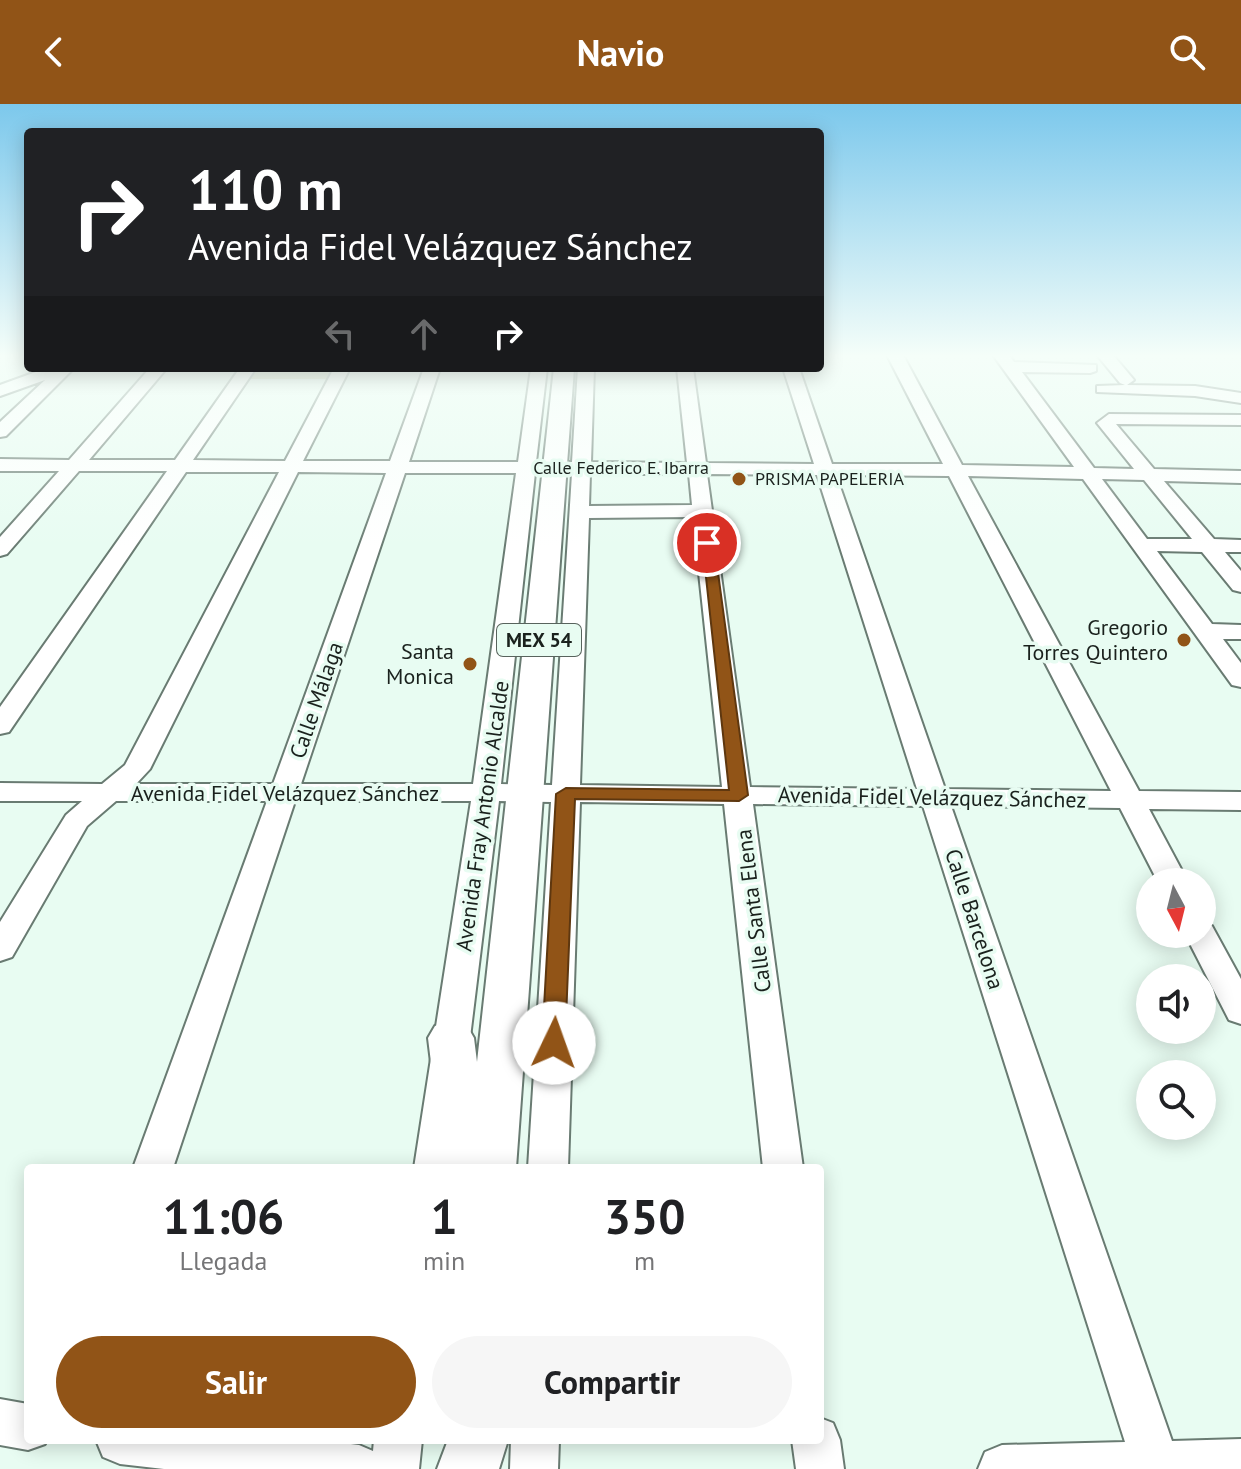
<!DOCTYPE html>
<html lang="es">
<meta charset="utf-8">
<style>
:root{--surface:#fff;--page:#f6f6f6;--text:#202124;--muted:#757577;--accent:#915417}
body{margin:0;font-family:"PT Sans",sans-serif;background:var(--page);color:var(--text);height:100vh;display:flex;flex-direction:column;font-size:30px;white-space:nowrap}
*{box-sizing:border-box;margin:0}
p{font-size:26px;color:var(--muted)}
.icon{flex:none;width:44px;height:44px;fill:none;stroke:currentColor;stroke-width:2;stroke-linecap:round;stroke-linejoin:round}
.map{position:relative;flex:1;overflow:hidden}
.details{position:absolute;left:24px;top:1060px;width:800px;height:280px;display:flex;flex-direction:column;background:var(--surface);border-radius:8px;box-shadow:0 4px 20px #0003}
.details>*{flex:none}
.hud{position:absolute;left:24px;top:24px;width:800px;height:244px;border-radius:8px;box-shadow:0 4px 20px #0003;background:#202124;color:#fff;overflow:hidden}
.needle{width:52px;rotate:173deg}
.buttons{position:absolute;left:1136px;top:764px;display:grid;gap:16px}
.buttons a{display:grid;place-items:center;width:80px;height:80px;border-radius:50%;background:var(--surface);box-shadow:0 4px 20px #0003;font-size:40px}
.pin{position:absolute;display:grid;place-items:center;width:68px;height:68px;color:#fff;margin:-34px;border:4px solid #fff;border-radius:50%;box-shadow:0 2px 8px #0007}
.me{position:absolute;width:88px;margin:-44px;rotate:3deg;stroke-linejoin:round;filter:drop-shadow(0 0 6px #0008)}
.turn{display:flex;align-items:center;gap:28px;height:168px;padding:0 32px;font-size:36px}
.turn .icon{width:104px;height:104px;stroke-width:2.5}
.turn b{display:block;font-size:56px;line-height:68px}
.lanes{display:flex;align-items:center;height:76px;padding:0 32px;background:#0003;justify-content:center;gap:40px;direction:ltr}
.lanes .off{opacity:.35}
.eta{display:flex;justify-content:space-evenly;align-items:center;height:136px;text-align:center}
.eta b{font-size:48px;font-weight:600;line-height:56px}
.cta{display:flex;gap:16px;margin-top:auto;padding:16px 32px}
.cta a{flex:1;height:92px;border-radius:48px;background:var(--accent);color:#fff;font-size:32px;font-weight:600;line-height:92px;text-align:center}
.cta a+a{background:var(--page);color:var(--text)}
header{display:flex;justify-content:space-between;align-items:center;height:104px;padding:0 32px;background:var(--accent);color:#fff;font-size:36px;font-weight:600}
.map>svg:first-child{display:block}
.green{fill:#bdcf96}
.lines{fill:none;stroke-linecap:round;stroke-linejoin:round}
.minor-casing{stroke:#697b72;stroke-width:4}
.major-casing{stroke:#697b72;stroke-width:4}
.minor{fill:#fff;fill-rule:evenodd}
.major{fill:#fff;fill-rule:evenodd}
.route{fill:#915417;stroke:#5e370f;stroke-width:2}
.poi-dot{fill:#915417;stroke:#e8fcf2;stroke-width:3}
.labels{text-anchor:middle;stroke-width:7;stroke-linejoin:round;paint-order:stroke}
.far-street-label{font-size:18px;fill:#1a211d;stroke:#e8fcf2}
.far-poi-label{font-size:18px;fill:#1a211d;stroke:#e8fcf2;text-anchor:start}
.shield{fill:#e8fcf2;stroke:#58635d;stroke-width:2}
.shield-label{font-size:20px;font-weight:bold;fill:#1a211d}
.poi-label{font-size:22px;fill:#1a211d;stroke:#e8fcf2;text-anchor:end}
.street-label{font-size:22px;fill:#1a211d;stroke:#e8fcf2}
</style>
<header><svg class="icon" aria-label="back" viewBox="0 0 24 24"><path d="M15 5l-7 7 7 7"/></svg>Navio<svg class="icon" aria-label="search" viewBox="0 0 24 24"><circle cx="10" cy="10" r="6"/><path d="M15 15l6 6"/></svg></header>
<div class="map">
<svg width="1241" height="1365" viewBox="0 0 1241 1365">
<rect width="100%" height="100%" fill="#e8fcf2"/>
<!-- green -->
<path class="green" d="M 253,264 L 338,264 L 331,275 L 244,275 Z"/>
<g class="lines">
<defs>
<path id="minor" d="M 887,251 L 903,251 L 962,361 L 1074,363 L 993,251 L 1009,251 L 1014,258 L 1096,261 L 1096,267 L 1090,269 L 1022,268 L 1094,364 L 1134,365 L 1097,319 L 1109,310 L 1241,311 L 1241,321 L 1116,320 L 1154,365 L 1241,367 L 1241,379 L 1164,377 L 1214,435 L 1241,436 L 1241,448 L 1225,448 L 1241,467 L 1241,488 L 1233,486 L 1202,448 L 1157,447 L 1212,520 L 1241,521 L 1241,535 L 1223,535 L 1241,559 L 1241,583 L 1232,581 L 1083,375 L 968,372 L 1139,687 L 1241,688 L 1241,706 L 1149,705 L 1188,778 L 1158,778 L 1120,704 L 951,702 L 1172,1337 L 1241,1335 L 1241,1365 L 978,1365 L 985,1348 L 1002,1341 L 1125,1338 L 923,702 L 753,700 L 803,1064 L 763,1064 L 724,700 L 580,698 L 568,1064 L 528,1064 L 551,698 L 499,697 L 454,1064 L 414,1064 L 471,697 L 295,697 L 173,1064 L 133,1064 L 267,697 L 116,697 L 87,722 L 12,853 L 0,857 L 0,818 L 66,711 L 82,697 L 0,697 L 0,679 L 102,680 L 125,661 L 279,368 L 186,368 L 9,628 L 0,630 L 0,603 L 167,367 L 79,367 L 7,450 L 0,452 L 0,433 L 59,367 L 0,367 L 0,355 L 69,356 L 150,264 L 167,264 L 89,356 L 175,356 L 240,264 L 256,264 L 193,356 L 285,357 L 334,264 L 350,264 L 303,357 L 390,357 L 424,264 L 440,264 L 409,358 L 518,358 L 531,264 L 547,264 L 536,358 L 572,358 L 578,264 L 594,264 L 591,358 L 687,359 L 677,264 L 693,264 L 706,359 L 814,360 L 783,264 L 799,264 L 832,360 L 943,360 ZM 298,368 L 386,369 L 273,680 L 136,680 L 150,665 ZM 405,369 L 516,369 L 473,680 L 301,680 ZM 535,369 L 572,370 L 552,681 L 501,680 ZM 590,370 L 689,370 L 692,401 L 589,402 ZM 707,370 L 817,371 L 917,685 L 750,683 ZM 836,371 L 949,372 L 1111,687 L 945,685 ZM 1102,375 L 1144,376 L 1192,435 L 1147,435 ZM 693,413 L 722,683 L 580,681 L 589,414 Z
M 1097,251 L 1113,251 L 1134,276 L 1127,281 L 1195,282 L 1241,289 L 1241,299 L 1195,292 L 1097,288 L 1097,282 L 1125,281 L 1120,279 Z
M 47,264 L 74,264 L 6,332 L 0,333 L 0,318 L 45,276 L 0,292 L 0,281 Z
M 1202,819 L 1212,822 L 1241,875 L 1241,920 L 1229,916 L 1185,830 L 1202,830 Z
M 0,1295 L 28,1300 L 28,1336 L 46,1336 L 45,1340 L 28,1346 L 0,1341 Z
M 820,1314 L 833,1319 L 840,1336 L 844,1365 L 796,1365 L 792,1336 L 820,1336 Z
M 96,1336 L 318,1336 L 359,1341 L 373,1347 L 374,1336 L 422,1336 L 419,1365 L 164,1365 L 120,1360 L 103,1353 Z
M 511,1336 L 559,1336 L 558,1365 L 510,1365 Z"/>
<path id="major" d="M 554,264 L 574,264 L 516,1064 L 444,1064 L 428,934 L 435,922 L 451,917 L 467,922 L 474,934 L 477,958 Z
M 448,1336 L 508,1336 L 499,1365 L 437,1365 Z"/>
</defs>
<!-- minor casing -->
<use href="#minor" class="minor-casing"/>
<!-- major casing -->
<use href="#major" class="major-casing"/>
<!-- minor -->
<use href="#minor" class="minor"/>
<!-- major -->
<use href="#major" class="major"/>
</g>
<!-- sky -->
<linearGradient id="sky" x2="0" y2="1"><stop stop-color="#7cc8ec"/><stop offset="0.57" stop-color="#f5fef9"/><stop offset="1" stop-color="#f5fef9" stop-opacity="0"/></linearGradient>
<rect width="1241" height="442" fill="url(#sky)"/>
<!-- route -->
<path class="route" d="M 702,436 L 714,439 L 748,691 L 739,697 L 575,695 L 565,939 L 562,945 L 554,948 L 546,945 L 542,939 L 556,690 L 566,684 L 729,686 Z"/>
<!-- markers -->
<g class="poi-dot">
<circle cx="739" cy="375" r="8"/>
<circle cx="1184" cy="536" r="8"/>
<circle cx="470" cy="560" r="8"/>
</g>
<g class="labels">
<!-- far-street labels -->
<g class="far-street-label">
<text x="621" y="370">Calle Federico E. Ibarra</text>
</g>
<!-- far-poi labels -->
<g class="far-poi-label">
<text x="755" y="381">PRISMA PAPELERIA</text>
</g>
<!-- shield labels -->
<rect class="shield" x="497" y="520" width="84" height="32" rx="6"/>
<g class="shield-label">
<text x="539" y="543">MEX 54</text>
</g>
<!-- poi labels -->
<g class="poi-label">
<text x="1168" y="531">Gregorio<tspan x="1168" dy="25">Torres Quintero</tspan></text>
<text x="454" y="555">Santa<tspan x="454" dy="25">Monica</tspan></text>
</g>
<!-- street labels -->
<g class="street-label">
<text transform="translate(316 596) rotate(-71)" y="8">Calle Málaga</text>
<text x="285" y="697">Avenida Fidel Velázquez Sánchez</text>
<text transform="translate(932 693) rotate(1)" y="8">Avenida Fidel Velázquez Sánchez</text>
<text transform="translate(482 712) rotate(-82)" y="8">Avenida Fray Antonio Alcalde</text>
<text transform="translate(753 807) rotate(-97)" y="8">Calle Santa Elena</text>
<text transform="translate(975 815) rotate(72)" y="8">Calle Barcelona</text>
</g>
</g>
</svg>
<div class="buttons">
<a><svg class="needle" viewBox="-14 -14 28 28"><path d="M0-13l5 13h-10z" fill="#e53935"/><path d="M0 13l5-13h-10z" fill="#757577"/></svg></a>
<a><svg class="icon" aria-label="sound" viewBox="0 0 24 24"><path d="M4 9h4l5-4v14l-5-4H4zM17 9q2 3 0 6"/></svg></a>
<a><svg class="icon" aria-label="search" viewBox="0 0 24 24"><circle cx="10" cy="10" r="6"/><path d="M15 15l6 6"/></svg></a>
</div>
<div class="pin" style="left:707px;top:439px;background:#d93025"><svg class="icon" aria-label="arrive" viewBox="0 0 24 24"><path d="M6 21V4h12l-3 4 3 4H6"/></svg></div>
<svg class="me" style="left:554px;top:939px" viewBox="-20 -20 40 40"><circle r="19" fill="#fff"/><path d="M0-13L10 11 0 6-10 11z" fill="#915417"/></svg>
<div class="hud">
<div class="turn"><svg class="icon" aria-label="right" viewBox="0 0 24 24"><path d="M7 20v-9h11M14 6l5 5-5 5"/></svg><div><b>110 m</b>Avenida Fidel Velázquez Sánchez</div></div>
<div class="lanes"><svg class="icon off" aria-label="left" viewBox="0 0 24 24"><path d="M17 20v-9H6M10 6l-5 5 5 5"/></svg><svg class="icon off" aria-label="ahead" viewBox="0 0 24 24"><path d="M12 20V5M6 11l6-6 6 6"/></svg><svg class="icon" aria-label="right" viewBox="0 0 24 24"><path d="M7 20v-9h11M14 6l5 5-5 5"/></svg></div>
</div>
<section class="details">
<div class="eta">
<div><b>11:06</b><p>Llegada</p></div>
<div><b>1</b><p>min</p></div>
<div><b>350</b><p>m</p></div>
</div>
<div class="cta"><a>Salir</a><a>Compartir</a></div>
</section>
</div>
